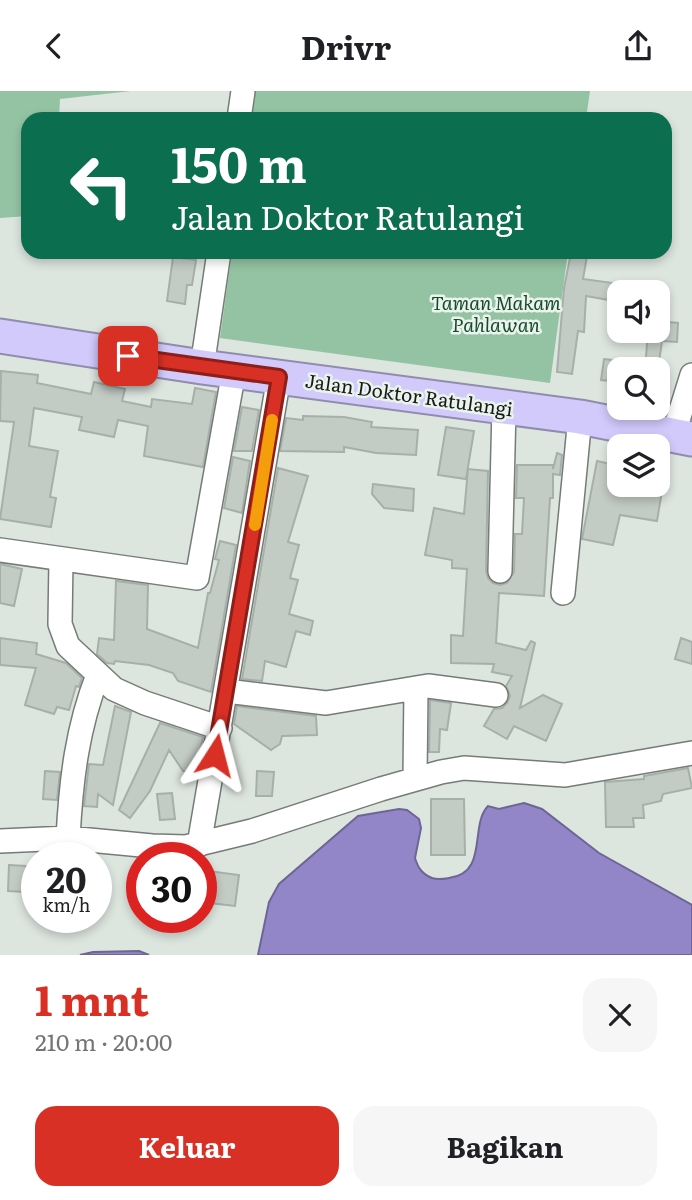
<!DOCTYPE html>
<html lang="id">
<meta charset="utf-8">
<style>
:root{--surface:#fff;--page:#f6f6f6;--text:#202124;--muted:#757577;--accent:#d93025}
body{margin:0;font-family:Literata,serif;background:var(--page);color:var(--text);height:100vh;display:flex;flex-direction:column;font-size:26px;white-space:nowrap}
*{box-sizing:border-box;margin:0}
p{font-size:23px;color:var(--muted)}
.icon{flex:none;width:38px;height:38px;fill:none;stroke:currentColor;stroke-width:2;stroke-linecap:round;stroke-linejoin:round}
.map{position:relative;height:864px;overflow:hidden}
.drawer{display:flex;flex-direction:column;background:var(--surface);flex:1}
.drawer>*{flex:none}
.top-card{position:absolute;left:21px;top:21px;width:651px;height:147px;border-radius:21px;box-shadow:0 4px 10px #0003;background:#0b6e4f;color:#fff;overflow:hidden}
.controls{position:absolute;left:607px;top:189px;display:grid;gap:14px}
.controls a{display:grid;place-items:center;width:63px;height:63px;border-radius:14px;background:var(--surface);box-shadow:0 4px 10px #0003;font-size:35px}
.speed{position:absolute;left:21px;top:751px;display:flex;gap:14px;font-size:35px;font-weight:700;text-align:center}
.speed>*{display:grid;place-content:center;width:91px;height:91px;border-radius:50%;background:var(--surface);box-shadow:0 4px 10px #0003;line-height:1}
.speed small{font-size:18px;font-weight:400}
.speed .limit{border:10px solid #d22;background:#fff;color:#111}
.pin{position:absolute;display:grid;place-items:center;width:60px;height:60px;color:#fff;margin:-30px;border-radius:14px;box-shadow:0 4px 10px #0006}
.me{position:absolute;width:77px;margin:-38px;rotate:9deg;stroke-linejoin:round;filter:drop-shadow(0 0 5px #0008)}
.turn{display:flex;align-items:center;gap:24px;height:147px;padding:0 35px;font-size:32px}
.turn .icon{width:91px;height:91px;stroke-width:2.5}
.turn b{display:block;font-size:49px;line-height:60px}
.round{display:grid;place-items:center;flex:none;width:74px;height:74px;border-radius:21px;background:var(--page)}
.summary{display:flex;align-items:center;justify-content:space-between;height:119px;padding:0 35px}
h1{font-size:42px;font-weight:700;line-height:52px;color:var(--accent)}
.primary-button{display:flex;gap:14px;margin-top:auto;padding:14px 35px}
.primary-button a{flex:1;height:80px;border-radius:21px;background:var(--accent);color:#fff;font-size:28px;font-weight:700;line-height:80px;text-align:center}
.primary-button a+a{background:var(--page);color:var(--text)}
header{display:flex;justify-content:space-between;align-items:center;height:91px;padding:0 35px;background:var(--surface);font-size:32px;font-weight:700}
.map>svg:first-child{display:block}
.green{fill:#94c3a3}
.water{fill:#9286c8;stroke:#6d6694;stroke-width:2}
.building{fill:#c3cbc5;stroke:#a6afa9;stroke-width:2}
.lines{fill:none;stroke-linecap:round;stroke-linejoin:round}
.minor-casing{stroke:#757c77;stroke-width:26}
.highway-casing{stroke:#908dac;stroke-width:37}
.minor{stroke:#fff;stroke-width:23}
.highway{stroke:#d1cafb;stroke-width:33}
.route-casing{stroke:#8d1f18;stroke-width:18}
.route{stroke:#d93025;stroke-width:12}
.slow{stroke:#f59e0b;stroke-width:12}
.labels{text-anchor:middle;stroke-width:5;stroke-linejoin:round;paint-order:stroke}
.park-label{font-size:19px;font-style:italic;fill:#174d2f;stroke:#eaf3ec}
.street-label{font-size:19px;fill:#181b19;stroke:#eaf3ec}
</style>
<header><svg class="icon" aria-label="back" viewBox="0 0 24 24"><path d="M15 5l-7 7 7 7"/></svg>Drivr<svg class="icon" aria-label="share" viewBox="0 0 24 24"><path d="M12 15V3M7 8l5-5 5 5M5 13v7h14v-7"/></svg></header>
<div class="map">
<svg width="692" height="864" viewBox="0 0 692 864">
<rect width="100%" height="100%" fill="#dde5df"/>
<!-- green -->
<path class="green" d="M 0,0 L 131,0 L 60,8 L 59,28 L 28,28 L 28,125 L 0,127 Z
M 254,0 L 590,0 L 586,28 L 250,28 Z
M 232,161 L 568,161 L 550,292 L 220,247 Z"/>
<!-- water -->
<path class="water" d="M 524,712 L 542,718 L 599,762 L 692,814 L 692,864 L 258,864 L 269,811 L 279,793 L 358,725 L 399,718 L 407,719 L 419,728 L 421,737 L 415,767 C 418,777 422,783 432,787 C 438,789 443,788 449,787 C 489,782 469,735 488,715 L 499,718 Z
M 139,860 L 149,864 L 80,864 L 93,861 Z"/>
<!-- building -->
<path class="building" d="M 571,162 L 587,165 L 583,188 L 620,193 L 620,211 L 586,205 L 584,241 L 578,240 L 572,283 L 557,281 L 564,197 Z
M 173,166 L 196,169 L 192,194 L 187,194 L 185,213 L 167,210 Z
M 658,230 L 678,232 L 677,251 L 662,250 L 658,278 L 645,278 L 648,240 L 658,240 Z
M 604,268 L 620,270 L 620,291 L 601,289 Z
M 1,280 L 38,284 L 37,292 L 91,303 L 94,291 L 125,298 L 122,310 L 151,316 L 152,308 L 192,313 L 195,297 L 216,301 L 203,376 L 144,365 L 148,335 L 118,329 L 114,346 L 79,339 L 82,326 L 34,317 L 29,355 L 58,360 L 50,406 L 56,407 L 51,436 L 0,428 L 14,331 L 0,330 Z
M 242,316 L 259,319 L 252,360 L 234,360 Z
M 303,325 L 344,326 L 372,331 L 371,336 L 418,339 L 416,364 L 376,362 L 344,356 L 344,361 L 280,360 L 286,327 L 303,329 Z
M 446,336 L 474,340 L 466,388 L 438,384 Z
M 557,362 L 562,364 L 560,384 L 553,383 L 553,407 L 550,407 L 544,505 L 499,502 L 496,552 L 526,559 L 531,550 L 535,552 L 520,617 L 543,604 L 562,613 L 546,650 L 514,635 L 507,648 L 484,635 L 494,618 L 502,617 L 507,612 L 510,605 L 506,595 L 512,585 L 492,581 L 494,573 L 451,572 L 451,544 L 463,545 L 467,478 L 452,477 L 452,469 L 425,464 L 434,417 L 464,423 L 468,378 L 488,380 L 486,480 L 488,487 L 493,492 L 500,494 L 507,492 L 514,481 L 515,443 L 522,443 L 524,407 L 516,407 L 517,374 L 553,374 L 553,378 Z
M 233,366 L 250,370 L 242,422 L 224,417 Z
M 597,370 L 620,375 L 620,394 L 663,394 L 657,430 L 620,424 L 613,454 L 582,448 Z
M 278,377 L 308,385 L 288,451 L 299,454 L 290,487 L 298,489 L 289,523 L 313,530 L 310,544 L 296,540 L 286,576 L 265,570 L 262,590 L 242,588 Z
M 373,393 L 414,398 L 413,420 L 384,417 L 372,403 Z
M 220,450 L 236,454 L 211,601 L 178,590 L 173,582 L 149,574 L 115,570 L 114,573 L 107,572 L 97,563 L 99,547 L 114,549 L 116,490 L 148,494 L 147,538 L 198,557 L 208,502 L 210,502 L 219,469 L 215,468 Z
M 0,473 L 22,478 L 14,515 L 0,512 Z
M 0,547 L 37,552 L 36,563 L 66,572 L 82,587 L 79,596 L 76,595 L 69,619 L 57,616 L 54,623 L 25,614 L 36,577 L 0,574 Z
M 681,547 L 692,551 L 692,573 L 675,568 Z
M 430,609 L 451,612 L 447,639 L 440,638 L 439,661 L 429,661 Z
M 115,615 L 131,621 L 113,714 L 98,703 L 97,716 L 84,715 L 89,673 L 103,674 Z
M 237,615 L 316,625 L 317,644 L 282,645 L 280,653 L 271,659 L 234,633 Z
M 160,632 L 203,646 L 196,684 L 183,680 L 169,659 L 150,700 L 130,727 L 119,719 Z
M 688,677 L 692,697 L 663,703 L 661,710 L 643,714 L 644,727 L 633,727 L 634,736 L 606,736 L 605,691 L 644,688 L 644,685 Z
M 45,680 L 60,681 L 57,709 L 43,708 Z
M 257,680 L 274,681 L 272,705 L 256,705 Z
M 172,702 L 175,728 L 160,729 L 157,703 Z
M 431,708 L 464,708 L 465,764 L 431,764 Z
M 9,774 L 26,775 L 25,801 L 8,800 Z
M 201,779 L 239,784 L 235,815 L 201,811 Z"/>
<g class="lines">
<defs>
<path id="minor" d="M 239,28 L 243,0
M 202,276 L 219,161
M 673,345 L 692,284
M 0,459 L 197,487 L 234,280
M 61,469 L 60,533 L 68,555 L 114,598 L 145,612 L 220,637
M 500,480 L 504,317
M 563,502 L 580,326
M 226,600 L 326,612 L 428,595 L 496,604
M 415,688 L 416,597
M 68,747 C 71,690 77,637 98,584
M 0,750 L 68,747 L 152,755 L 186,756 L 252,740 L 381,698 L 441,681 L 464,677 L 565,684 L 692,662
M 199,754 L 279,286"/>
<path id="highway" d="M 0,245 L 202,276 L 580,326 L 692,348"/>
</defs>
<!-- minor casing -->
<use href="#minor" class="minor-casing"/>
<!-- highway casing -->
<use href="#highway" class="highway-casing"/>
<!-- minor -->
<use href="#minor" class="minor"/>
<!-- highway -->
<use href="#highway" class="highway"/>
</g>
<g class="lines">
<defs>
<path id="route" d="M 128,265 L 279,286 L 215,664"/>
</defs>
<!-- route casing -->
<use href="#route" class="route-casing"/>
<!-- route -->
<use href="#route" class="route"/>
<!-- slow -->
<path class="slow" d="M 255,434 L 272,329"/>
</g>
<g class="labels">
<!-- park labels -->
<g class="park-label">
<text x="496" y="219">Taman Makam<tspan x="496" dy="22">Pahlawan</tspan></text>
</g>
<!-- street labels -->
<g class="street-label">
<text transform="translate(409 304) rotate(8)" y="7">Jalan Doktor Ratulangi</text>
</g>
</g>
</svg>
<div class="controls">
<a><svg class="icon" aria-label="sound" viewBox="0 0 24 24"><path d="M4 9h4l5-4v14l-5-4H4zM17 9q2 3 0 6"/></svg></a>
<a><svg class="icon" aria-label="search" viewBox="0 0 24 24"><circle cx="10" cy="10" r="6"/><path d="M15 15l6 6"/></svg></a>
<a><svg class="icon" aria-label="layers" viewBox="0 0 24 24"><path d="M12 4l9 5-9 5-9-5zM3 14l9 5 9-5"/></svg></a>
</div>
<div class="speed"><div>20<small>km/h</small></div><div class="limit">30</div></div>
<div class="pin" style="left:128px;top:265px;background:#d93025"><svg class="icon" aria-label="arrive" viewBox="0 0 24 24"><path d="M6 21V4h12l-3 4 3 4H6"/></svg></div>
<svg class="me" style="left:215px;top:664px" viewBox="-20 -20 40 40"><path d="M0-17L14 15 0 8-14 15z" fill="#d93025" stroke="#fff" stroke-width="4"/></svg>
<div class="top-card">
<div class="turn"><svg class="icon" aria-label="left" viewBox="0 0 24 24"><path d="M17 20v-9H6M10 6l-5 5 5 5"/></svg><div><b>150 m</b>Jalan Doktor Ratulangi</div></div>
</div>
</div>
<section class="drawer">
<div class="summary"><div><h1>1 mnt</h1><p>210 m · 20:00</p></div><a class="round"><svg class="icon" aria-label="close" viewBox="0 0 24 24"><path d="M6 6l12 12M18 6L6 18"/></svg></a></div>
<div class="primary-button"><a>Keluar</a><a>Bagikan</a></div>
</section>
